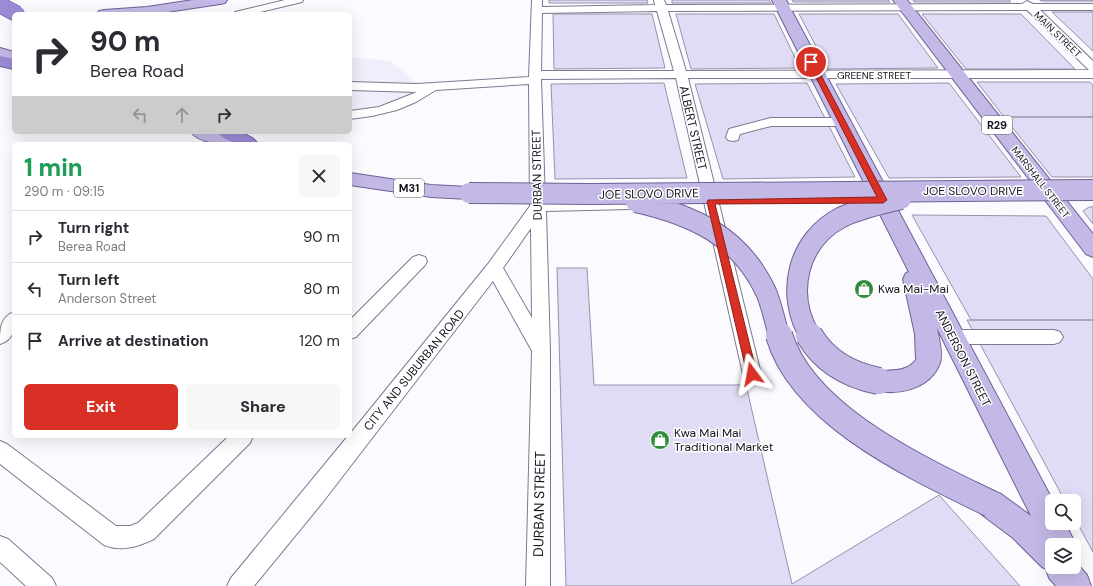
<!DOCTYPE html>
<meta charset="utf-8">
<style>
:root{--surface:#fff;--page:#f7f7f7;--text:#2b2b33;--muted:#7c7c81;--line:#e1e1e2;--accent:#d93025}
body{margin:0;font-family:"DM Sans",sans-serif;background:var(--page);color:var(--text);height:100vh;display:flex;flex-direction:column;font-size:15px;white-space:nowrap}
*{box-sizing:border-box;margin:0}
p{font-size:13px;color:var(--muted)}
.icon{flex:none;width:22px;height:22px;fill:none;stroke:currentColor;stroke-width:2;stroke-linecap:round;stroke-linejoin:round}
.map{position:relative;flex:1;overflow:hidden}
.drawer{position:absolute;left:12px;top:142px;width:340px;height:296px;display:flex;flex-direction:column;background:var(--surface);border-radius:6px;box-shadow:0 4px 16px #0002}
.drawer>*{flex:none}
.guide{position:absolute;left:12px;top:12px;width:340px;height:122px;border-radius:6px;box-shadow:0 4px 16px #0002;background:#fff;color:var(--text);overflow:hidden}
.controls{position:absolute;left:1045px;top:494px;display:grid;gap:8px}
.controls a{display:grid;place-items:center;width:36px;height:36px;border-radius:6px;background:var(--surface);box-shadow:0 4px 16px #0002;font-size:20px}
.pin{position:absolute;display:grid;place-items:center;width:34px;height:34px;color:#fff;margin:-17px;border:2px solid #fff;border-radius:50%;box-shadow:0 1px 4px #0007}
.me{position:absolute;width:44px;margin:-22px;rotate:347deg;stroke-linejoin:round;filter:drop-shadow(0 0 3px #0008)}
.turn{display:flex;align-items:center;gap:14px;height:84px;padding:0 12px;font-size:18px}
.turn .icon{width:52px;height:52px;stroke-width:2.5}
.turn b{display:block;font-size:28px;line-height:34px}
.lanes{display:flex;align-items:center;height:38px;padding:0 12px;background:#0003;justify-content:center;gap:20px;direction:ltr}
.lanes .off{opacity:.35}
.round{display:grid;place-items:center;flex:none;width:42px;height:42px;border-radius:6px;background:var(--page)}
.head{display:flex;align-items:center;justify-content:space-between;height:68px;padding:0 12px}
h1{font-size:24px;font-weight:800;line-height:30px;color:#1e9e55}
.button{display:flex;gap:8px;margin-top:auto;padding:8px 12px}
.button a{flex:1;height:46px;border-radius:6px;background:var(--accent);color:#fff;font-size:16px;font-weight:800;line-height:46px;text-align:center}
.button a+a{background:var(--page);color:var(--text)}
ul{padding:0;list-style:none}
li{display:flex;align-items:center;gap:12px;height:52px;padding:0 12px;border-top:1px solid var(--line)}
li div{flex:1}
li b{display:block;font-size:15px}
li em{font-style:normal}
.map>svg:first-child{display:block}
.built{fill:#f0eefa}
.building{fill:#e1dcf5;stroke:#9792a9}
.lines{fill:none;stroke-linecap:round;stroke-linejoin:round}
.minor-casing{stroke:#7e7990;stroke-width:2}
.major-casing{stroke:#6e6195;stroke-width:2}
.highway-casing{stroke:#6e6195;stroke-width:2}
.minor{fill:#fff;fill-rule:evenodd}
.major{fill:#c4b9e6;fill-rule:evenodd}
.highway{fill:#9d8ad6;fill-rule:evenodd}
.major-bridge-far1-casing{stroke:#6e6195;stroke-width:22;stroke-linecap:butt}
.major-bridge-casing{stroke:#6e6195;stroke-width:28;stroke-linecap:butt}
.highway-bridge-casing{stroke:#6e6195;stroke-width:17;stroke-linecap:butt}
.major-bridge-far1{stroke:#c4b9e6;stroke-width:20}
.major-bridge{stroke:#c4b9e6;stroke-width:26}
.highway-bridge{stroke:#9d8ad6;stroke-width:16}
.route{fill:#d93025;stroke:#8d1f18}
.labels{text-anchor:middle;stroke-width:3;stroke-linejoin:round;paint-order:stroke}
.far-street-label{font-size:10px;fill:#16141c;stroke:#fff}
.shield{fill:#fff;stroke:#5c5a60;stroke-width:1}
.shield-label{font-size:11px;font-weight:bold;fill:#16141c}
.street-label{font-size:12px;fill:#16141c;stroke:#fff}
.poi-label{font-size:12px;fill:#16141c;stroke:#fff;text-anchor:start}
.near-street-label{font-size:14px;fill:#16141c;stroke:#fff}
</style>
<div class="map">
<svg width="1093" height="586" viewBox="0 0 1093 586">
<rect width="100%" height="100%" fill="#fbfaff"/>
<!-- built -->
<path class="built" d="M 1039,0 L 1093,0 L 1093,50 Z
M 350,57 L 390,61 L 421,86 L 408,102 L 350,115 Z"/>
<!-- building -->
<path class="building" d="M 549,0 L 647,0 L 648,3 L 549,3 Z
M 672,0 L 769,0 L 771,3 L 672,3 Z
M 792,0 L 888,0 L 890,2 L 793,2 Z
M 913,0 L 1009,0 L 1011,2 L 914,2 Z
M 1040,0 L 1093,0 L 1093,1 L 1041,1 Z
M 1052,12 L 1093,12 L 1093,51 Z
M 553,14 L 652,14 L 665,68 L 554,69 Z
M 676,14 L 774,14 L 800,68 L 691,69 Z
M 799,14 L 898,14 L 938,68 L 828,69 Z
M 922,14 L 1021,14 L 1075,69 L 966,69 Z
M 977,82 L 1090,82 L 1093,85 L 1093,117 L 1004,117 Z
M 664,83 L 687,178 L 555,179 L 551,84 Z
M 807,83 L 855,177 L 723,179 L 695,84 Z
M 949,83 L 1021,177 L 889,178 L 836,84 Z
M 1004,117 L 1093,117 L 1093,177 L 1052,177 Z
M 1089,207 L 1093,207 L 1093,224 L 1083,211 Z
M 912,215 L 1046,216 L 1093,279 L 1093,320 L 971,320 Z
M 557,268 L 587,268 L 594,385 L 746,385 L 792,584 L 939,495 L 1020,586 L 566,586 Z
M 967,320 L 1093,320 L 1093,552 L 1074,517 L 1074,501 L 1065,501 Z"/>
<g class="lines">
<defs>
<path id="minor" d="M 285,0 L 303,0 L 302,2 L 252,14 L 234,14 L 235,12 Z
M 532,0 L 542,0 L 542,7 L 655,5 L 654,0 L 664,0 L 666,5 L 1022,4 L 1027,1 L 1033,4 L 1093,4 L 1093,10 L 1040,10 L 1093,61 L 1093,78 L 688,78 L 761,374 L 759,380 L 752,382 L 745,380 L 743,374 L 676,78 L 541,79 L 545,201 L 630,199 L 635,200 L 637,204 L 635,208 L 630,209 L 546,211 L 550,351 L 550,586 L 526,586 L 532,351 L 493,281 L 322,503 L 254,586 L 227,586 L 231,578 L 348,436 L 350,436 L 350,434 L 488,264 L 530,206 L 529,84 L 436,90 L 416,102 L 397,110 L 372,116 L 350,119 L 350,111 L 379,107 L 417,92 L 350,90 L 350,82 L 417,84 L 529,77 ZM 1027,10 L 1089,70 L 686,71 L 668,11 ZM 657,11 L 674,71 L 541,71 L 542,13 ZM 531,228 L 532,318 L 503,268 Z
M 771,118 L 842,118 L 847,119 L 849,122 L 847,125 L 842,126 L 771,126 L 740,134 L 738,140 L 733,141 L 728,140 L 726,137 L 729,129 Z
M 419,255 L 425,257 L 427,261 L 425,265 L 356,337 L 350,339 L 350,320 L 413,257 Z
M 14,312 C 14,326 16,339 0,344 C 0,330 0,317 14,312 Z
M 953,330 L 1054,330 L 1060,332 L 1063,337 L 1060,342 L 1054,344 L 953,344 L 947,342 L 944,337 L 947,332 Z
M 229,436 L 253,436 L 250,443 L 154,539 C 137,547 122,552 104,545 L 0,464 L 0,441 L 7,444 L 116,526 L 130,526 L 138,523 Z
M 0,536 L 8,539 L 52,578 L 56,586 L 26,586 L 0,562 Z"/>
<path id="major" d="M 193,0 L 227,0 L 225,3 L 220,4 L 154,14 L 97,14 L 99,11 L 104,10 L 147,7 Z
M 772,0 L 786,0 L 1053,501 L 1052,501 L 1052,523 L 1065,523 L 1076,545 L 1074,549 L 1074,545 L 1052,545 L 1052,567 L 1074,567 L 1074,560 L 1087,575 L 1091,586 L 1056,586 L 1049,578 L 1046,569 L 1042,567 L 1013,538 L 981,514 L 977,504 L 981,494 L 991,490 L 1001,494 L 1031,516 L 937,328 C 939,339 943,352 940,363 C 930,390 895,397 870,389 L 867,381 L 870,373 C 886,368 904,375 916,360 L 915,334 L 903,279 L 906,273 L 909,272 Z
M 893,0 L 907,0 L 1093,234 L 1093,257 L 1086,254 Z
M 0,48 L 14,52 L 14,62 L 0,57 Z
M 191,132 C 205,132 233,131 242,144 C 228,144 200,145 191,132 Z
M 350,173 L 431,185 L 469,187 L 476,188 L 479,193 L 476,198 L 469,199 L 431,197 L 350,185 Z"/>
<path id="highway" d="M 0,56 L 14,59 L 14,69 L 0,66 Z
M 218,132 C 232,132 249,131 258,144 C 244,144 227,145 218,132 Z"/>
</defs>
<!-- minor casing -->
<use href="#minor" class="minor-casing"/>
<!-- major casing -->
<use href="#major" class="major-casing"/>
<!-- highway casing -->
<use href="#highway" class="highway-casing"/>
<!-- minor -->
<use href="#minor" class="minor"/>
<!-- major -->
<use href="#major" class="major"/>
<!-- highway -->
<use href="#highway" class="highway"/>
<defs>
<path id="major-bridge-far1" d="M 469,193 L 590,194 L 1093,190
M 636,202 C 693,215 740,236 766,292 C 772,306 775,322 779,336
M 810,336 C 785,294 797,240 842,217 C 861,208 881,204 901,199"/>
<path id="major-bridge" d="M 779,335 C 803,417 920,469 991,504
M 809,335 C 825,362 849,375 879,381"/>
<path id="highway-bridge" d="M 0,5 L 17,14"/>
</defs>
<!-- major-bridge-far1 casing -->
<use href="#major-bridge-far1" class="major-bridge-far1-casing"/>
<!-- major-bridge casing -->
<use href="#major-bridge" class="major-bridge-casing"/>
<!-- highway-bridge casing -->
<use href="#highway-bridge" class="highway-bridge-casing"/>
<!-- major-bridge-far1 -->
<use href="#major-bridge-far1" class="major-bridge-far1"/>
<!-- major-bridge -->
<use href="#major-bridge" class="major-bridge"/>
<!-- highway-bridge -->
<use href="#highway-bridge" class="highway-bridge"/>
</g>
<!-- route -->
<path class="route" d="M 809,60 L 814,62 L 887,200 L 883,203 L 715,204 L 757,374 L 755,377 L 752,379 L 748,377 L 747,374 L 707,202 L 708,200 L 877,197 L 808,62 Z"/>
<!-- icons -->
<defs>
<symbol id="shop-disc" viewBox="-11 -11 22 22"><circle r="9.5" fill="#318b3b" stroke="#fff"/><path d="M-5-2.5h2.3a2.7 3.5 0 0 1 5.4 0H5L5.5 6h-11ZM-1.5-2.5h3a1.5 2.3 0 0 0-3 0Z" fill="#fff"/></symbol>
</defs>
<g fill-rule="evenodd">
<use href="#shop-disc" x="853" y="278" width="22" height="22"/>
<use href="#shop-disc" x="649" y="429" width="22" height="22"/>
</g>
<g class="labels">
<!-- far-street labels -->
<g class="far-street-label">
<text transform="translate(1058 34) rotate(44)" y="4">MAIN STREET</text>
<text x="874" y="79">GREENE STREET</text>
<text transform="translate(1041 182) rotate(52)" y="4">MARSHALL STREET</text>
</g>
<!-- shield labels -->
<g class="shield">
<rect x="982" y="116" width="30" height="18" rx="3"/>
<rect x="394" y="179" width="30" height="18" rx="3"/>
</g>
<g class="shield-label">
<text x="997" y="129">R29</text>
<text x="409" y="192">M31</text>
</g>
<!-- street labels -->
<g class="street-label">
<text transform="translate(693 128) rotate(77)" y="4">ALBERT STREET</text>
<text transform="translate(537 175) rotate(-91)" y="4">DURBAN STREET</text>
<text x="973" y="195">JOE SLOVO DRIVE</text>
<text transform="translate(649 194) rotate(-1)" y="4">JOE SLOVO DRIVE</text>
<text transform="translate(963 358) rotate(63)" y="4">ANDERSON STREET</text>
<text transform="translate(414 370) rotate(-51)" y="4">CITY AND SUBURBAN ROAD</text>
</g>
<!-- poi labels -->
<g class="poi-label">
<text x="878" y="293">Kwa Mai-Mai</text>
<text x="674" y="437">Kwa Mai Mai<tspan x="674" dy="14">Traditional Market</tspan></text>
</g>
<!-- near-street labels -->
<g class="near-street-label">
<text transform="translate(539 504) rotate(-89)" y="5">DURBAN STREET</text>
</g>
</g>
</svg>
<div class="controls">
<a><svg class="icon" aria-label="search" viewBox="0 0 24 24"><circle cx="10" cy="10" r="6"/><path d="M15 15l6 6"/></svg></a>
<a><svg class="icon" aria-label="layers" viewBox="0 0 24 24"><path d="M12 4l9 5-9 5-9-5zM3 14l9 5 9-5"/></svg></a>
</div>
<div class="pin" style="left:811px;top:62px;background:#d93025"><svg class="icon" aria-label="arrive" viewBox="0 0 24 24"><path d="M6 21V4h12l-3 4 3 4H6"/></svg></div>
<svg class="me" style="left:752px;top:374px" viewBox="-20 -20 40 40"><path d="M0-17L14 15 0 8-14 15z" fill="#d93025" stroke="#fff" stroke-width="4"/></svg>
<div class="guide">
<div class="turn"><svg class="icon" aria-label="right" viewBox="0 0 24 24"><path d="M7 20v-9h11M14 6l5 5-5 5"/></svg><div><b>90 m</b>Berea Road</div></div>
<div class="lanes"><svg class="icon off" aria-label="left" viewBox="0 0 24 24"><path d="M17 20v-9H6M10 6l-5 5 5 5"/></svg><svg class="icon off" aria-label="ahead" viewBox="0 0 24 24"><path d="M12 20V5M6 11l6-6 6 6"/></svg><svg class="icon" aria-label="right" viewBox="0 0 24 24"><path d="M7 20v-9h11M14 6l5 5-5 5"/></svg></div>
</div>
<section class="drawer">
<div class="head"><div><h1>1 min</h1><p>290 m · 09:15</p></div><a class="round"><svg class="icon" aria-label="close" viewBox="0 0 24 24"><path d="M6 6l12 12M18 6L6 18"/></svg></a></div>
<ul>
<li><svg class="icon" aria-label="right" viewBox="0 0 24 24"><path d="M7 20v-9h11M14 6l5 5-5 5"/></svg><div><b>Turn right</b><p>Berea Road</p></div><em>90 m</em></li>
<li><svg class="icon" aria-label="left" viewBox="0 0 24 24"><path d="M17 20v-9H6M10 6l-5 5 5 5"/></svg><div><b>Turn left</b><p>Anderson Street</p></div><em>80 m</em></li>
<li><svg class="icon" aria-label="arrive" viewBox="0 0 24 24"><path d="M6 21V4h12l-3 4 3 4H6"/></svg><div><b>Arrive at destination</b></div><em>120 m</em></li>
</ul>
<div class="button"><a>Exit</a><a>Share</a></div>
</section>
</div>
